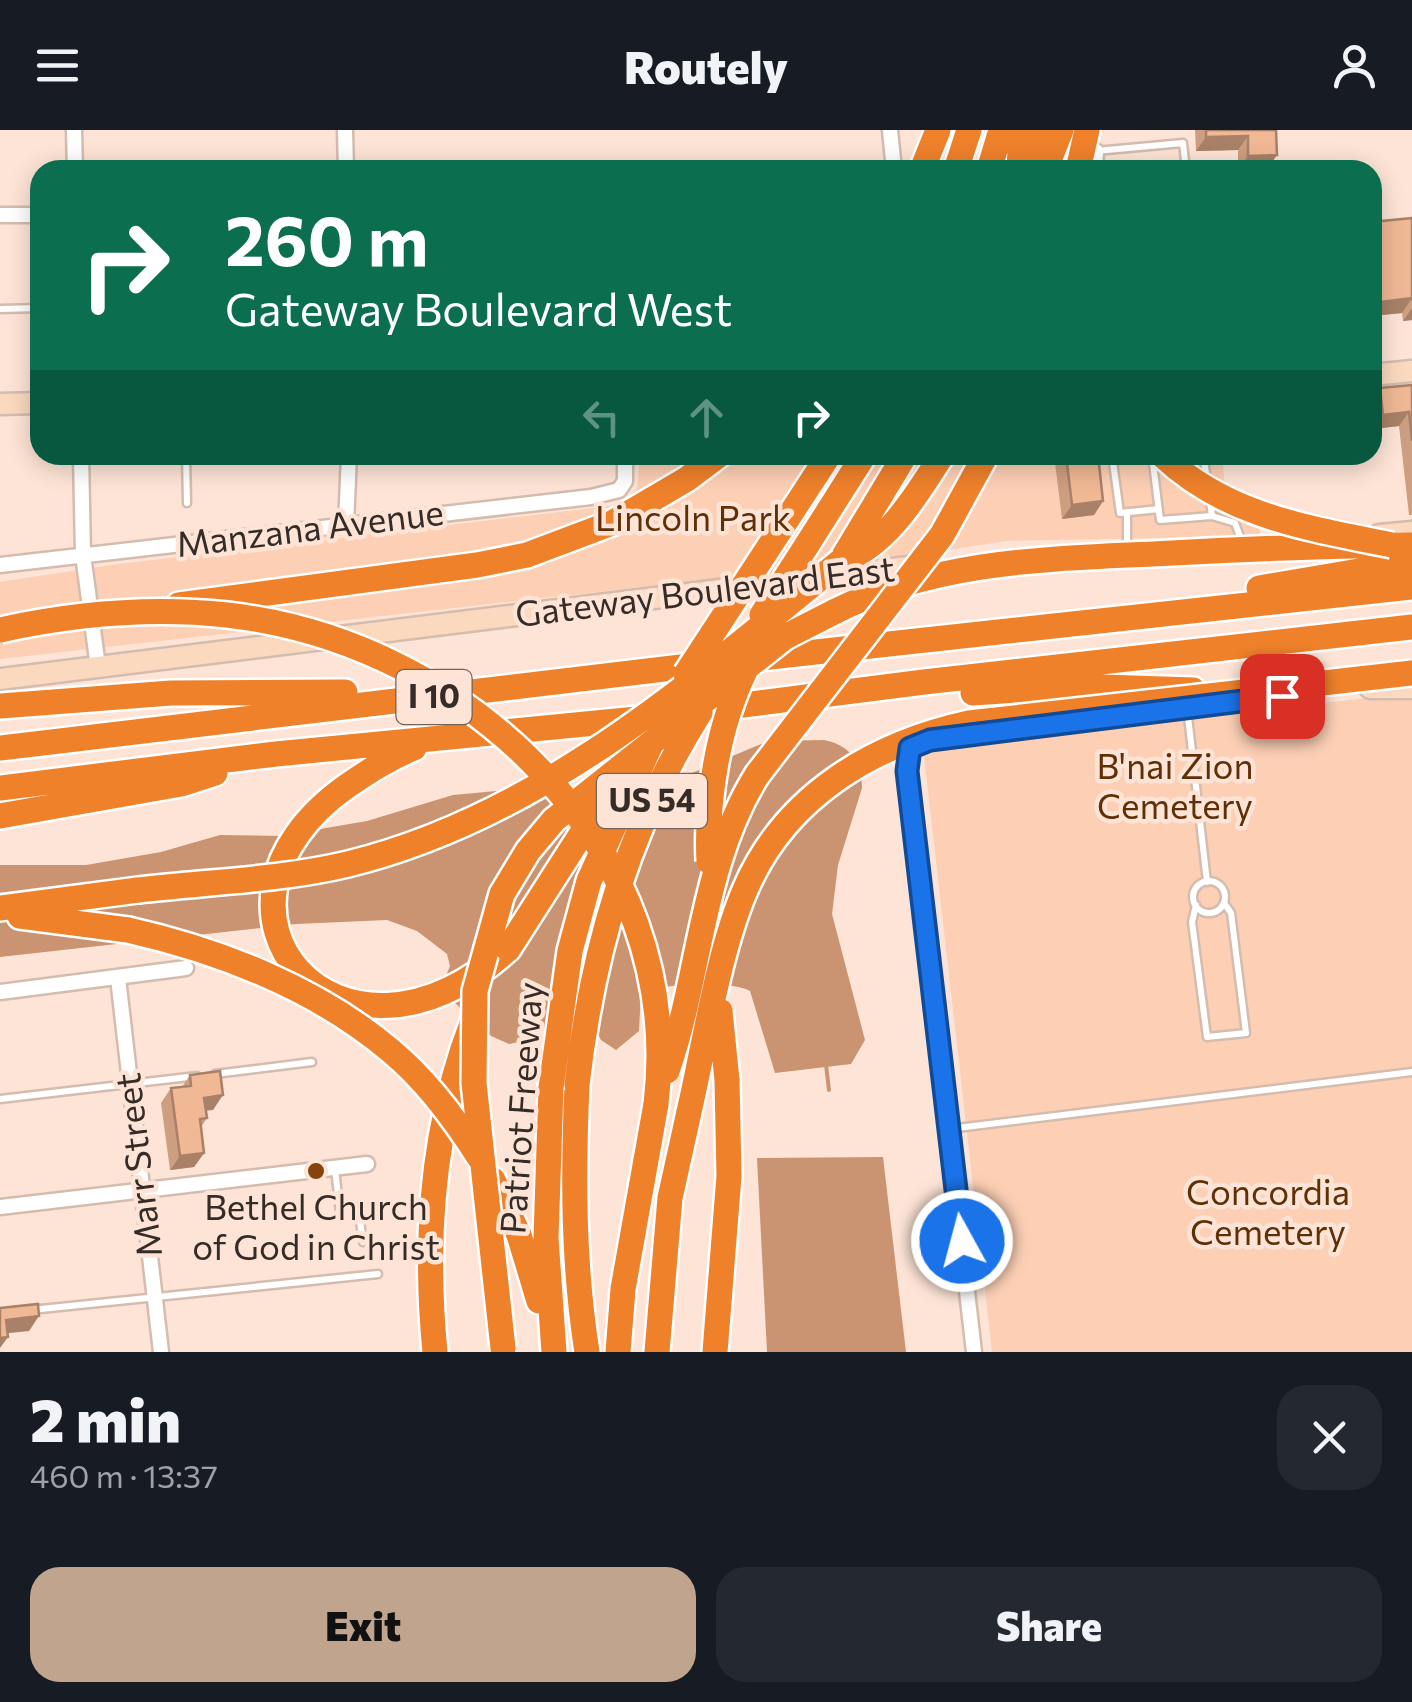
<!DOCTYPE html>
<meta charset="utf-8">
<style>
:root{--surface:#171b24;--page:#242831;--text:#f1f3f6;--muted:#9ea1a6;--accent:#c0a48e}
body{margin:0;font-family:Commissioner,sans-serif;background:var(--page);color:var(--text);height:100vh;display:flex;flex-direction:column;font-size:38px;white-space:nowrap}
*{box-sizing:border-box;margin:0}
p{font-size:32px;color:var(--muted)}
.icon{flex:none;width:55px;height:55px;fill:none;stroke:currentColor;stroke-width:2;stroke-linecap:round;stroke-linejoin:round}
.map{position:relative;height:1222px;overflow:hidden}
.panel{display:flex;flex-direction:column;background:var(--surface);flex:1}
.panel>*{flex:none}
.top-card{position:absolute;left:30px;top:30px;width:1352px;height:305px;border-radius:30px;box-shadow:0 5px 25px #0003;background:#0b6e4f;color:#fff;overflow:hidden}
.pin{position:absolute;display:grid;place-items:center;width:85px;height:85px;color:#fff;margin:-42px;border-radius:20px;box-shadow:0 5px 15px #0006}
.me{position:absolute;width:110px;margin:-55px;rotate:353deg;stroke-linejoin:round;filter:drop-shadow(0 0 8px #0008)}
.turn{display:flex;align-items:center;gap:35px;height:210px;padding:0 30px;font-size:45px}
.turn .icon{width:130px;height:130px;stroke-width:2.5}
.turn b{display:block;font-size:70px;line-height:85px}
.lanes{display:flex;align-items:center;height:95px;padding:0 30px;background:#0003;justify-content:center;gap:50px;direction:ltr}
.lanes .off{opacity:.35}
.round{display:grid;place-items:center;flex:none;width:105px;height:105px;border-radius:30px;background:var(--page)}
.head{display:flex;align-items:center;justify-content:space-between;height:170px;padding:0 30px}
h1{font-size:60px;font-weight:800;line-height:75px}
.primary-button{display:flex;gap:20px;margin-top:auto;padding:20px 30px}
.primary-button a{flex:1;height:115px;border-radius:30px;background:var(--accent);color:#111;font-size:40px;font-weight:800;line-height:115px;text-align:center}
.primary-button a+a{background:var(--page);color:var(--text)}
header{display:flex;justify-content:space-between;align-items:center;height:130px;padding:0 30px;background:var(--surface);font-size:45px;font-weight:800}
.map>svg:first-child{display:block}
.green{fill:#fdd0b5}
.water{fill:#ca9472}
.lines{fill:none;stroke-linecap:round;stroke-linejoin:round}
.stream{stroke:#ca9472;stroke-width:4}
.lane-casing{stroke:#d4bcae;stroke-width:11}
.street-casing{stroke:#d4bcae;stroke-width:19}
.secondary-casing{stroke:#d4bcae;stroke-width:25}
.highway-casing{stroke:#fff;stroke-width:30}
.lane{stroke:#fff;stroke-width:6}
.street{stroke:#fff;stroke-width:14}
.secondary{stroke:#fad9bf;stroke-width:20}
.highway{stroke:#ef812b;stroke-width:25}
.highway-bridge-casing{stroke:#fff;stroke-width:30;stroke-linecap:butt}
.highway-bridge{stroke:#ef812b;stroke-width:25}
.wall{fill:#ce9e80}
.shaded-wall{fill:#a88168}
.building{fill:#f0b895;stroke:#a88168;stroke-width:2.5}
.route-casing{stroke:#114b97;stroke-width:25}
.route{stroke:#1a73e8;stroke-width:18}
.poi-dot{fill:#85430f;stroke:#fde4d6;stroke-width:4}
.labels{text-anchor:middle;stroke-width:9;stroke-linejoin:round;paint-order:stroke}
.shield{fill:#fde4d6;stroke:#71635c;stroke-width:2.5}
.shield-label{font-size:32px;font-weight:bold;fill:#352c27}
.park-label{font-size:35px;fill:#612f05;stroke:#fde4d6}
.street-label{font-size:35px;fill:#352c27;stroke:#fde4d6}
.poi-label{font-size:35px;fill:#352c27;stroke:#fde4d6}
</style>
<header><svg class="icon" aria-label="menu" viewBox="0 0 24 24"><path d="M4 6h16M4 12h16M4 18h16"/></svg>Routely<svg class="icon" aria-label="person" viewBox="0 0 24 24"><circle cx="12" cy="8" r="4"/><path d="M4 21q1-7 8-7t8 7"/></svg></header>
<div class="map">
<svg width="1412" height="1222" viewBox="0 0 1412 1222">
<rect width="100%" height="100%" fill="#fde4d6"/>
<!-- green -->
<path class="green" d="M 640,325 L 1222,325 L 1228,387 L 1260,398 L 1260,406 L 1007,411 L 874,431 L 0,529 L 0,452 L 110,435 L 618,375 L 637,359 Z
M 1375,567 L 1412,569 L 1412,1222 L 992,1222 L 924,626 L 931,619 Z"/>
<!-- water -->
<path class="water" d="M 824,610 C 850,615 862,632 862,658 L 838,735 L 832,784 L 865,910 L 851,934 L 775,943 L 750,861 C 731,850 663,854 641,862 L 639,901 L 616,920 L 601,910 L 594,896 L 571,888 L 548,896 L 530,910 L 509,914 L 491,906 L 454,872 L 446,846 L 450,836 L 447,824 L 417,801 L 387,790 L 296,794 L 0,827 L 0,735 L 86,735 L 161,722 L 220,705 L 279,706 L 367,691 L 453,665 L 507,660 L 575,664 L 685,646 L 768,611 Z
M 883,1027 L 906,1222 L 767,1222 L 757,1028 Z"/>
<g class="lines">
<!-- stream -->
<path class="stream" d="M 826,935 L 829,960"/>
<defs>
<path id="lane" d="M 1096,21 L 1183,13 L 1186,40
M 0,179 L 40,178
M 186,325 L 187,373
M 1112,325 L 1120,383 L 1159,379
M 1152,325 L 1160,390 L 1212,386 L 1210,371
M 1203,325 L 1207,349
M 1212,386 L 1235,393 L 1242,412
M 1127,416 L 1127,382
M 1187,578 L 1207,752
M1193 767a16 16 0 1 1 32 0a16 16 0 1 1-32 0Z
M 1196,775 L 1192,792 L 1207,907 L 1246,903 L 1231,783 L 1224,773
M 215,944 L 312,932
M 0,969 L 197,946
M 949,999 L 1412,942
M 335,1039 L 340,1083 L 360,1091 L 363,1112
M 31,1180 L 378,1144"/>
<path id="street" d="M 74,0 L 75,40
M 890,0 L 894,40
M 345,1 L 346,40
M 1095,40 L 1096,21
M 0,85 L 40,85
M 81,325 L 83,425 L 98,537
M 346,395 L 349,325
M 0,435 L 591,367 L 619,360 L 625,351 L 625,325
M 921,613 L 910,618 L 907,641 L 974,1222
M 118,848 L 161,1222
M 0,862 L 186,838
M 0,1077 L 367,1034"/>
<path id="secondary" d="M 1372,245 L 1412,241
M 0,274 L 40,273
M 1379,405 L 1412,402
M 821,447 L 926,435
M 0,549 L 792,451
M 1370,558 L 1412,558"/>
<path id="highway" d="M 922,40 L 938,0
M 956,40 L 969,0
M 989,40 L 1001,0
M 1019,40 L 1021,0
M 1029,40 L 1041,0
M 1045,40 L 1061,0
M 1078,40 L 1087,0
M 805,418 L 864,325
M 841,431 C 886,417 918,363 942,325
M 841,431 L 905,325
M 1259,458 L 1412,432
M 179,475 L 477,435 L 527,425 L 612,393 L 687,349 L 719,325
M 834,482 C 934,431 1043,429 1153,424 C 1239,419 1326,416 1412,415
M 751,529 L 1412,457
M 973,563 L 1073,556 L 1193,560
M 0,576 L 171,563 L 345,562
M 712,579 L 924,552 L 1412,497
M 0,618 L 706,534
M 414,618 C 389,628 369,641 347,656 C 173,779 339,972 508,819
M 0,658 L 276,624 L 647,588
M 0,686 L 181,654 L 215,643
M 0,778 L 138,760
M 20,786 L 128,800
M 577,955 C 573,1045 573,1133 587,1222
M 551,958 L 546,1108 L 554,1222
M 493,1050 L 519,1105 L 539,1171
M 435,1222 C 424,1110 432,997 473,891
M 618,1222 L 623,1159 L 656,974
M 657,1222 L 670,1068 L 689,982
M 715,1222 L 729,1046 L 727,950"/>
</defs>
<!-- lane casing -->
<use href="#lane" class="lane-casing"/>
<!-- street casing -->
<use href="#street" class="street-casing"/>
<!-- secondary casing -->
<use href="#secondary" class="secondary-casing"/>
<!-- highway casing -->
<use href="#highway" class="highway-casing"/>
<!-- lane -->
<use href="#lane" class="lane"/>
<!-- street -->
<use href="#street" class="street"/>
<!-- secondary -->
<use href="#secondary" class="secondary"/>
<!-- highway -->
<use href="#highway" class="highway"/>
<defs>
<path id="highway-bridge" d="M 1162,325 C 1226,386 1308,398 1392,415
M 762,485 L 805,418
M 0,500 C 73,484 152,477 227,485 C 469,512 687,720 656,974
M 686,544 L 829,325
M 709,731 C 706,670 718,596 745,541
M 138,760 C 207,752 281,750 348,734 C 540,687 691,553 841,431
M 128,800 C 221,821 318,859 391,921 C 426,950 455,989 479,1027
M 508,819 L 618,647
M 720,881 L 727,950
M 667,941 C 701,843 701,735 757,645 L 942,405 L 986,325
M 577,955 C 592,821 628,697 700,582
M 551,958 L 570,821 L 589,751 L 650,616
M 689,982 C 705,913 718,823 745,760 C 785,666 873,614 969,593 L 1412,543
M 503,1218 L 474,953 L 475,861 L 502,764 L 528,721 L 554,690 L 785,507 L 834,482"/>
</defs>
<!-- highway-bridge casing -->
<use href="#highway-bridge" class="highway-bridge-casing"/>
<!-- highway-bridge -->
<use href="#highway-bridge" class="highway-bridge"/>
</g>
<!-- wall -->
<path class="wall" d="M 1195,0 L 1276,0 L 1277,25 L 1267,39 L 1238,40 L 1238,20 L 1196,21 Z
M 1412,88 L 1412,190 L 1403,191 L 1402,183 L 1372,186 L 1372,92 Z
M 1412,255 L 1412,385 L 1409,385 L 1399,296 L 1373,299 L 1372,269 L 1380,258 Z
M 1054,325 L 1098,325 L 1103,371 L 1094,385 L 1062,389 Z
M 190,945 L 213,980 L 206,980 L 207,988 L 201,997 L 204,1023 L 194,1037 L 170,1040 L 161,973 L 171,958 L 182,957 Z"/>
<!-- shaded-wall -->
<path class="shaded-wall" d="M 1248,6 L 1238,20 L 1196,21 L 1206,7 Z
M 1277,25 L 1267,39 L 1238,40 L 1248,26 Z
M 1412,168 L 1402,183 L 1372,186 L 1373,173 Z
M 1412,178 L 1412,190 L 1403,191 Z
M 1409,282 L 1399,296 L 1373,299 L 1383,285 Z
M 1103,371 L 1094,385 L 1062,389 L 1072,375 Z
M 223,965 L 213,980 L 194,982 L 204,968 Z
M 204,1023 L 194,1037 L 170,1040 L 180,1026 Z
M 39,1186 L 29,1201 L 0,1204 L 6,1190 Z
M 8,1207 L 0,1218 L 0,1208 Z"/>
<!-- building -->
<path class="building" d="M 1206,0 L 1276,0 L 1277,25 L 1248,26 L 1248,6 L 1206,7 Z
M 1412,88 L 1412,171 L 1412,168 L 1373,173 L 1372,92 Z
M 1412,255 L 1412,311 L 1409,282 L 1383,285 L 1380,258 Z
M 1066,325 L 1098,325 L 1103,371 L 1072,375 Z
M 220,941 L 223,965 L 204,968 L 207,988 L 200,989 L 204,1023 L 180,1026 L 171,958 L 191,956 L 190,945 Z
M 38,1174 L 39,1186 L 6,1190 L 8,1207 L 0,1208 L 0,1178 Z"/>
<g class="lines">
<defs>
<path id="route" d="M 962,1111 L 907,641 L 910,618 L 930,610 L 1282,566"/>
</defs>
<!-- route casing -->
<use href="#route" class="route-casing"/>
<!-- route -->
<use href="#route" class="route"/>
</g>
<!-- markers -->
<circle class="poi-dot" cx="316" cy="1041" r="10"/>
<g class="labels">
<!-- shield labels -->
<g class="shield">
<rect x="396.5" y="540" width="75" height="54" rx="8"/>
<rect x="597" y="644" width="110" height="54" rx="8"/>
</g>
<g class="shield-label">
<text x="434" y="578">I 10</text>
<text x="652" y="682">US 54</text>
</g>
<!-- park labels -->
<g class="park-label">
<text x="693" y="401">Lincoln Park</text>
<text x="1175" y="649">B'nai Zion<tspan x="1175" dy="40">Cemetery</tspan></text>
<text x="1268" y="1075">Concordia<tspan x="1268" dy="40">Cemetery</tspan></text>
</g>
<!-- street labels -->
<g class="street-label">
<text transform="translate(310 399) rotate(-7)" y="12">Manzana Avenue</text>
<text transform="translate(705 462) rotate(-7)" y="12">Gateway Boulevard East</text>
<text transform="translate(522 978) rotate(-86)" y="12">Patriot Freeway</text>
<text transform="translate(139 1035) rotate(-97)" y="12">Marr Street</text>
</g>
<!-- poi labels -->
<g class="poi-label">
<text x="316" y="1090">Bethel Church<tspan x="316" dy="40">of God in Christ</tspan></text>
</g>
</g>
</svg>
<div class="pin" style="left:1282px;top:566px;background:#d93025"><svg class="icon" aria-label="arrive" viewBox="0 0 24 24"><path d="M6 21V4h12l-3 4 3 4H6"/></svg></div>
<svg class="me" style="left:962px;top:1111px" viewBox="-20 -20 40 40"><circle r="17" fill="#1a73e8" stroke="#fff" stroke-width="3"/><path d="M0-11L8 9 0 5-8 9z" fill="#fff"/></svg>
<div class="top-card">
<div class="turn"><svg class="icon" aria-label="right" viewBox="0 0 24 24"><path d="M7 20v-9h11M14 6l5 5-5 5"/></svg><div><b>260 m</b>Gateway Boulevard West</div></div>
<div class="lanes"><svg class="icon off" aria-label="left" viewBox="0 0 24 24"><path d="M17 20v-9H6M10 6l-5 5 5 5"/></svg><svg class="icon off" aria-label="ahead" viewBox="0 0 24 24"><path d="M12 20V5M6 11l6-6 6 6"/></svg><svg class="icon" aria-label="right" viewBox="0 0 24 24"><path d="M7 20v-9h11M14 6l5 5-5 5"/></svg></div>
</div>
</div>
<section class="panel">
<div class="head"><div><h1>2 min</h1><p>460 m · 13:37</p></div><a class="round"><svg class="icon" aria-label="close" viewBox="0 0 24 24"><path d="M6 6l12 12M18 6L6 18"/></svg></a></div>
<div class="primary-button"><a>Exit</a><a>Share</a></div>
</section>
